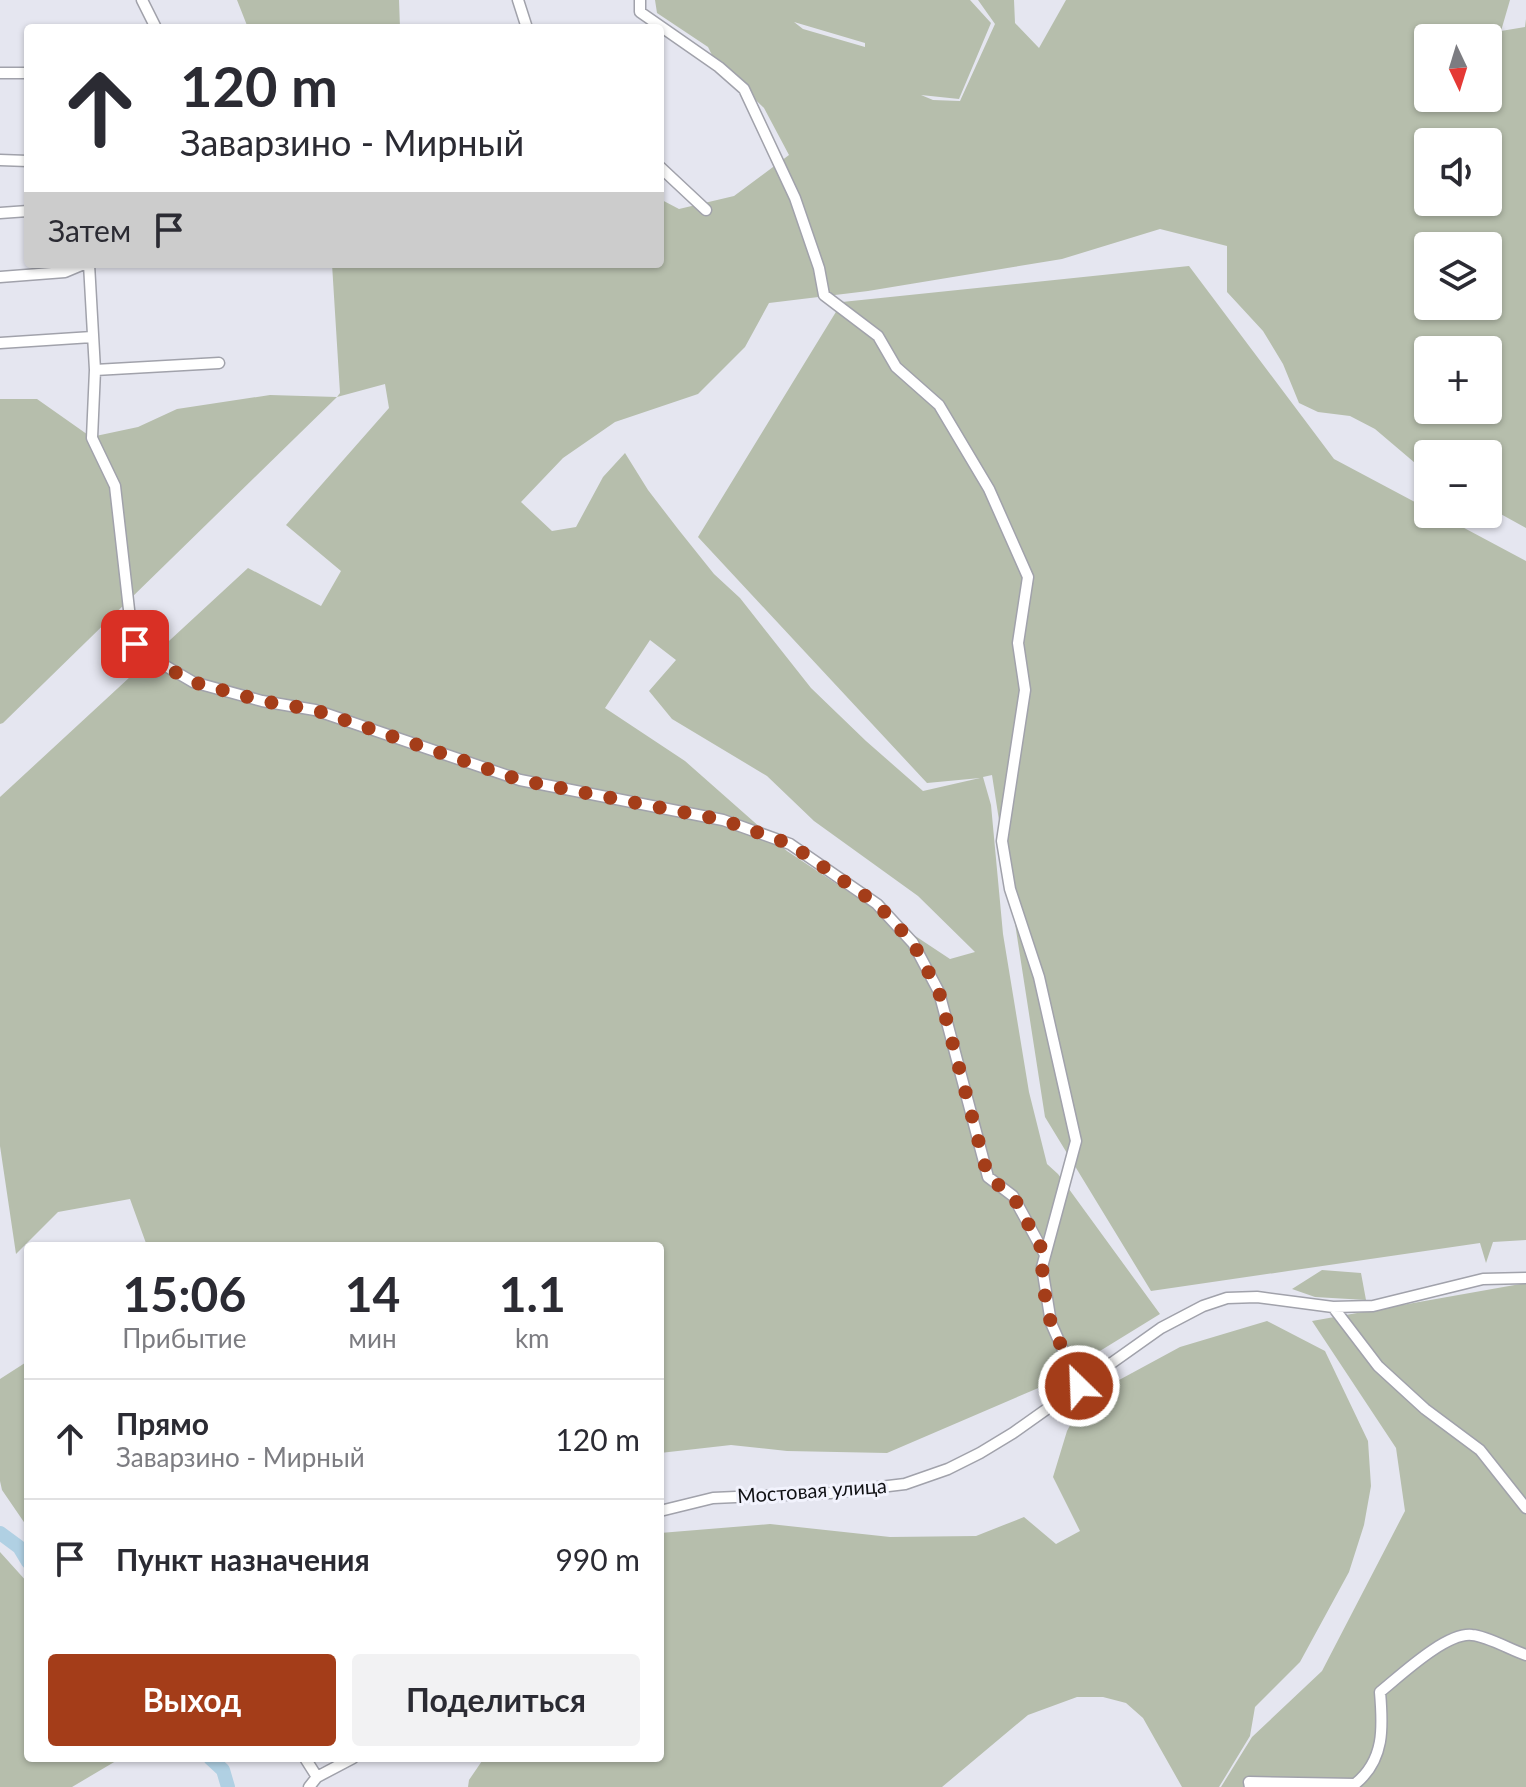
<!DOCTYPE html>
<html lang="ru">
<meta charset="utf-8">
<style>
:root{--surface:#fff;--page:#f2f2f3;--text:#2b2b33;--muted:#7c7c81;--line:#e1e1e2;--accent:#a43d19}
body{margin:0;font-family:Lato,sans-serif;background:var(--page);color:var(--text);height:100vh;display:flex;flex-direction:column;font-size:30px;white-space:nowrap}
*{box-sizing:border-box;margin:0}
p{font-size:26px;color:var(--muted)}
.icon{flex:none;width:44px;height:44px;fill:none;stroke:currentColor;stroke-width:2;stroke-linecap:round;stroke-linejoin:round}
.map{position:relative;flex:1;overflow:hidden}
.panel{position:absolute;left:24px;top:1242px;width:640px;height:520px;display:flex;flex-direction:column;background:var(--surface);border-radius:8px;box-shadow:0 2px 6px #0004}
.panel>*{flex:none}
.top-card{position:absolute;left:24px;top:24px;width:640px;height:244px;border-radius:8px;box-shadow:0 2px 6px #0004;background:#fff;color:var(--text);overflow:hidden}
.needle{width:52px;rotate:176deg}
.controls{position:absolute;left:1414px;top:24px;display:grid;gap:16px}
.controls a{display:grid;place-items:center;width:88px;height:88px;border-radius:8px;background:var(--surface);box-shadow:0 2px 6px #0004;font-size:40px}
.pin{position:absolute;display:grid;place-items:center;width:68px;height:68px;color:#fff;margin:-34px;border-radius:16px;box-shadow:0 4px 12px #0006}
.me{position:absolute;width:88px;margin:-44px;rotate:336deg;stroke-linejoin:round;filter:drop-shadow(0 0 6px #0008)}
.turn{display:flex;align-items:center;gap:28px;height:168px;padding:0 24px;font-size:36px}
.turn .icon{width:104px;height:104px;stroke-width:2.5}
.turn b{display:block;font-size:56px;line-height:68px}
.then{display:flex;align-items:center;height:76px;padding:0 24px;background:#0003;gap:16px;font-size:30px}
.eta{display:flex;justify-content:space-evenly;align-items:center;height:136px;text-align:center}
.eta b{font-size:48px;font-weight:700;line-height:56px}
.action{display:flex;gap:16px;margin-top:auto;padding:16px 24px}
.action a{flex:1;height:92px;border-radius:8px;background:var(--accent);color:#fff;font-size:32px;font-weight:700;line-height:92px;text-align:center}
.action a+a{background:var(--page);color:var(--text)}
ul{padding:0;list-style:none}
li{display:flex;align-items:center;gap:24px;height:120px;padding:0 24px;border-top:2px solid var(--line)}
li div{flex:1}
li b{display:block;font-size:30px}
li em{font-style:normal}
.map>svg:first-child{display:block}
.green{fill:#b6beac;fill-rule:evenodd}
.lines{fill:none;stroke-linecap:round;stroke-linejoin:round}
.river{stroke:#b0d0e3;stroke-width:14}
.minor-casing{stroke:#a1a2ab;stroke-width:13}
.minor{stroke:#fff;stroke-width:10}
.route{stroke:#a43d19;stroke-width:14;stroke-dasharray:0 25.2}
.labels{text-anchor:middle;stroke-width:6;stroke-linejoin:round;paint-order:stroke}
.street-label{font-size:20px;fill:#101114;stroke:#f2f3fd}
</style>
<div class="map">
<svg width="1526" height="1787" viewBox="0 0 1526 1787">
<rect width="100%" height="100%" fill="#e5e6f0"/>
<!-- green -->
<path class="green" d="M 237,0 L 399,0 L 400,28 L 248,28 Z
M 655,0 L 970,0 L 991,23 L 959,99 L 921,95 L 933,100 L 960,101 L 995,24 L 978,0 L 1014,0 L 1015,23 L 1039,48 L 1066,0 L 1510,0 L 1501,31 L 1525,27 L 1526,19 L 1526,528 L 1488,507 L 1488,454 L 1428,454 L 1428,474 L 1375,429 L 1350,416 L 1318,412 L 1299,403 L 1283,364 L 1263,331 L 1227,292 L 1227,246 L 1160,229 L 1062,259 L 868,291 L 769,303 L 745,347 L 698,394 L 615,422 L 563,458 L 521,502 L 552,531 L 576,527 L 603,477 L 625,453 L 648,490 L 678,529 L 714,574 L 740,598 L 811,688 L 866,741 L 923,791 L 980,778 L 927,783 L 698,537 L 842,302 L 1189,266 L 1334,459 L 1428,509 L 1428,514 L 1438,514 L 1526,561 L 1526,1240 L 1493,1242 L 1486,1263 L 1480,1243 L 1151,1291 L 1045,1117 L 992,775 L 983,777 L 991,805 L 1003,934 L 1029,1092 L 1047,1164 L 1058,1174 L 1160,1314 L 1043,1386 L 887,1453 L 787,1451 L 731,1445 L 660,1453 L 660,1246 L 147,1246 L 130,1199 L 58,1212 L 16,1254 L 0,1146 L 0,797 L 248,568 L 321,606 L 341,571 L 286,525 L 389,408 L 385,384 L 337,397 L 3,723 L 0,724 L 0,399 L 37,399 L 91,437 L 138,427 L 177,409 L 270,395 L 337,397 L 340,393 L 332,264 L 660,264 L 660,199 L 679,209 L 734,196 L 789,155 L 764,108 L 715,61 L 708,47 L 657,13 ZM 794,22 L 865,43 L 865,47 L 803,29 ZM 1428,38 L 1488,38 L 1488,98 L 1428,98 ZM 1428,142 L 1488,142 L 1488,202 L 1428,202 ZM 1428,246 L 1488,246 L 1488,306 L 1428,306 ZM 1428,350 L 1488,350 L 1488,410 L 1428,410 ZM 650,640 L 676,660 L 649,691 L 672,719 L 767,776 L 814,821 L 918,896 L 975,952 L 950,959 L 787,851 L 685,761 L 605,708 Z
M 1322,1270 L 1361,1273 L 1366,1300 L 1315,1297 L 1292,1289 Z
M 1526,1283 L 1526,1787 L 1221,1787 L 1252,1737 L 1322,1671 L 1405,1511 L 1396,1448 L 1312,1321 Z
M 1267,1321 L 1325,1351 L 1368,1441 L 1371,1486 L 1364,1525 L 1349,1572 L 1300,1662 L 1255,1707 L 1250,1736 L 1219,1787 L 1182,1787 L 1143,1718 L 1126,1703 L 1103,1697 L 1077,1697 L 1028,1715 L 942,1787 L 468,1787 L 469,1780 L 484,1758 L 660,1758 L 660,1533 L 770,1524 L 890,1537 L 976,1536 L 1024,1517 L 1056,1544 L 1080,1531 L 1053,1477 L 1067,1431 L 1084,1399 L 1180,1347 Z
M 28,1361 L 28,1528 L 2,1490 L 0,1481 L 0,1379 Z
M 0,1552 L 28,1583 L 28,1758 L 121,1758 L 72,1787 L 0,1787 Z"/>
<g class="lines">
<!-- river -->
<path class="river" d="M 0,1533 L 19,1547 L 28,1562
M 210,1758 L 223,1770 L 228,1787"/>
<defs>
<path id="minor" d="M 142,0 L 156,28
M 518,0 L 527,28
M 640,0 L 640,12 L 719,67 L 744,89 L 795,198 L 819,268 L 824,295 L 878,336 L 896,367 L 939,405 L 989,489 L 1028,577 L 1018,643 L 1025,690 L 1002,841 L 1010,889 L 1039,977 L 1076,1141 L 1042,1267 L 1051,1323 L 1079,1386
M 0,73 L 28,73
M 0,160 L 28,161
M 660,167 L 706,210
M 0,213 L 28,211
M 89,264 L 95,370 L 92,438 L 115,486 L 132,636 L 140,651 L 193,682 L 262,701 L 315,710 L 520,780 L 723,820 L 790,844 L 877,904 L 913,943 L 939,992 L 988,1177 L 1013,1196 L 1044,1253
M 0,277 L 65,272 L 84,264
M 0,343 L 92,337
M 95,370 L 219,363
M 1333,1307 L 1373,1306 L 1483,1279 L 1526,1278
M 660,1511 L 713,1498 L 830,1493 L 905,1484 L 948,1469 L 980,1453 L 1013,1433 L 1161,1328 L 1203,1306 L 1227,1298 L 1257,1297 L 1333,1307 L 1378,1366 L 1425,1409 L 1480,1450 L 1526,1508
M 305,1758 L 317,1777
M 309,1787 L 317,1777 L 353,1758
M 1250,1787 L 1249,1782 L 1355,1784 C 1385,1760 1383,1727 1380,1692 C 1400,1676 1446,1632 1472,1635 C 1487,1636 1511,1650 1526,1655"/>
</defs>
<!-- minor casing -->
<use href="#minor" class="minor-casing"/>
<!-- minor -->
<use href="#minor" class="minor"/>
</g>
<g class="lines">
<!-- route -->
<path class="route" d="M 135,644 L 140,651 L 155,661 L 193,682 L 262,701 L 315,710 L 520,780 L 723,820 L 790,844 L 877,904 L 913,943 L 939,992 L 988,1177 L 1013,1196 L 1044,1253 L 1042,1267 L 1046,1305 L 1051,1323 L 1079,1386"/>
</g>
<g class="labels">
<!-- street labels -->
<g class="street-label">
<text transform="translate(812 1491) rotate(-4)" y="7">Мостовая улица</text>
</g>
</g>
</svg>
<div class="controls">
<a><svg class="needle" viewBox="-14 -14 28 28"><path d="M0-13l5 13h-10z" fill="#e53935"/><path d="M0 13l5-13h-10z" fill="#7c7c81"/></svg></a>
<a><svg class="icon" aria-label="sound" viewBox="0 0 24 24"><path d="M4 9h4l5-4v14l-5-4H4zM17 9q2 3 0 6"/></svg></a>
<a><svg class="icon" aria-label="layers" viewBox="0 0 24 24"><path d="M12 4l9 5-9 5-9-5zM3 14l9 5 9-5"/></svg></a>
<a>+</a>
<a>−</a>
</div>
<div class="pin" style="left:135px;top:644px;background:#d93025"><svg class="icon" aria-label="arrive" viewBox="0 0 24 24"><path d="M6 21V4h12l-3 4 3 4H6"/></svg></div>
<svg class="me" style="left:1079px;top:1386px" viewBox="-20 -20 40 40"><circle r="17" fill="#a43d19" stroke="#fff" stroke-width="3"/><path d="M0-11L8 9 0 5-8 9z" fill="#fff"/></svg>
<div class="top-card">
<div class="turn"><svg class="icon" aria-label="ahead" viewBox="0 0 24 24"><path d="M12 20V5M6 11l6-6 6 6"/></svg><div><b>120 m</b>Заварзино - Мирный</div></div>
<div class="then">Затем<svg class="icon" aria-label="arrive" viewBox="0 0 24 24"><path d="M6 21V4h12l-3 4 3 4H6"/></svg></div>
</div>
<section class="panel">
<div class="eta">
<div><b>15:06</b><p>Прибытие</p></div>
<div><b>14</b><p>мин</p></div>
<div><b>1.1</b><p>km</p></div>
</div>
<ul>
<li><svg class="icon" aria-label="ahead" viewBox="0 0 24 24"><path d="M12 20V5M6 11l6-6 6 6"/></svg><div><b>Прямо</b><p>Заварзино - Мирный</p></div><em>120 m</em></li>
<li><svg class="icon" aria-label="arrive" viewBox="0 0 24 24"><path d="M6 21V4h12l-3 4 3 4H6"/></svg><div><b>Пункт назначения</b></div><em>990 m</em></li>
</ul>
<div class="action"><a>Выход</a><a>Поделиться</a></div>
</section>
</div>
